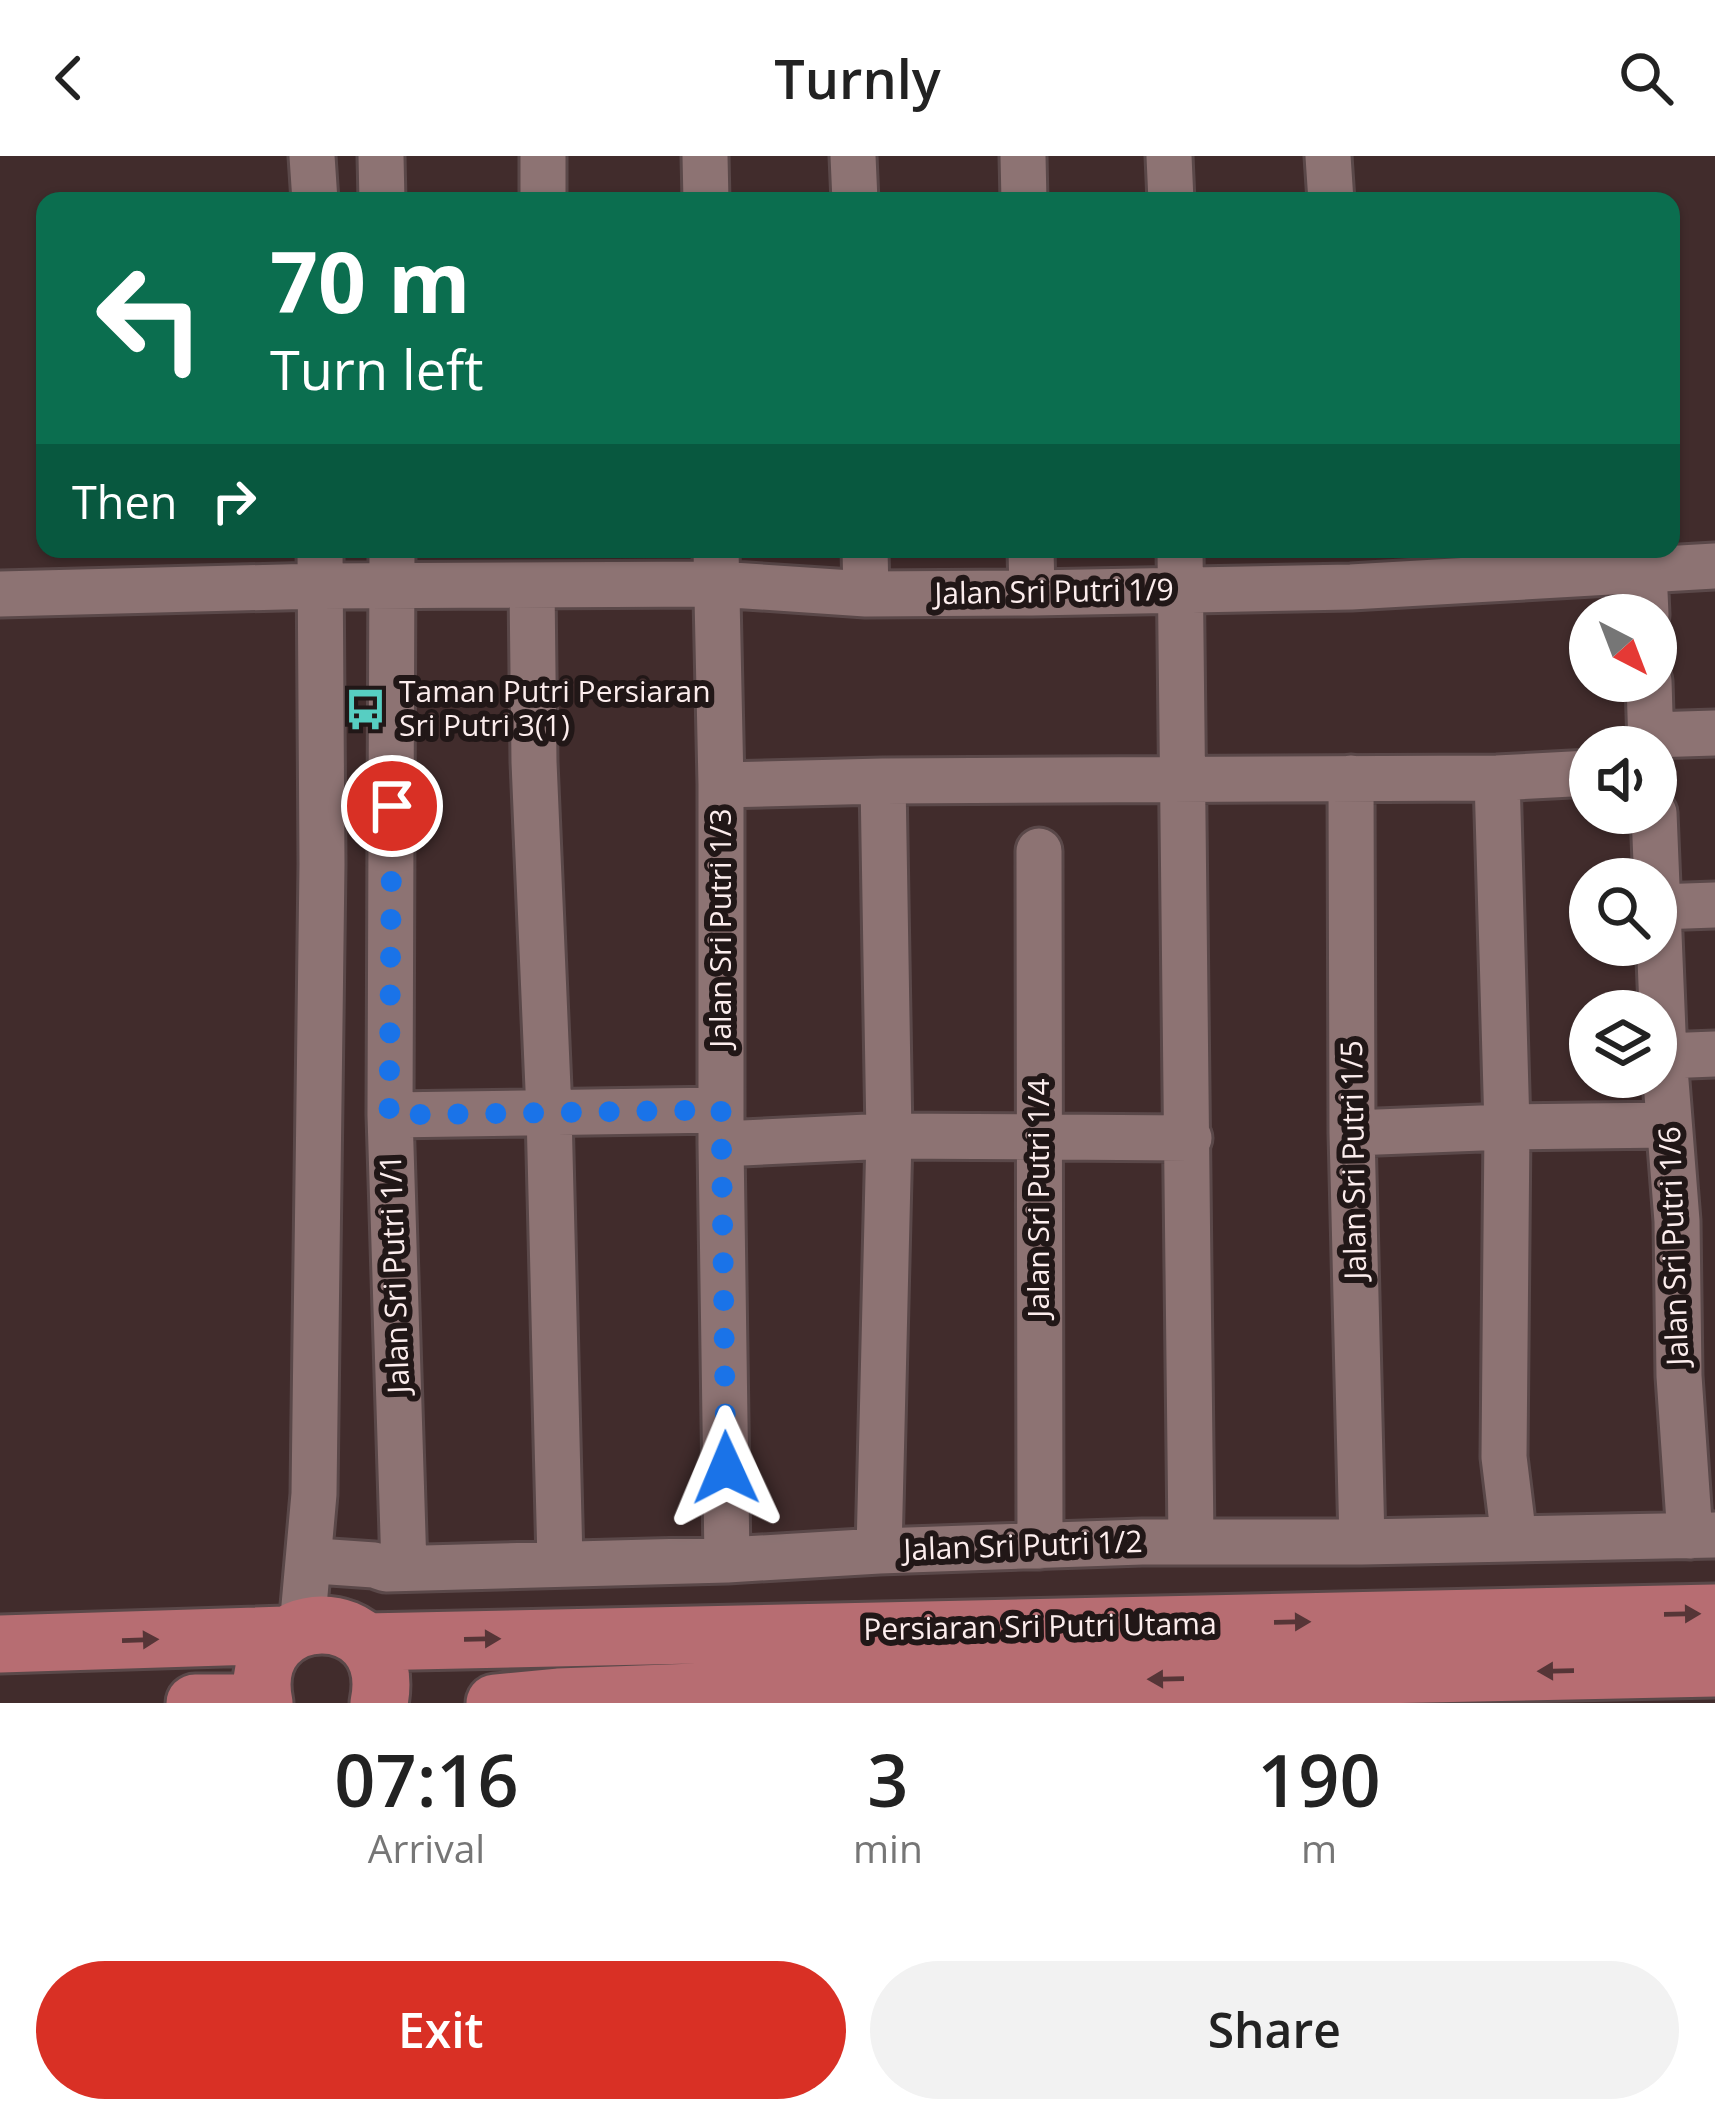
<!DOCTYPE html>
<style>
:root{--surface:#fff;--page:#f2f2f2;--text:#222;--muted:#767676;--accent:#d93025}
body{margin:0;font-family:"Open Sans",sans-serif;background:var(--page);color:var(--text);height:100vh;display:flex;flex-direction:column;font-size:45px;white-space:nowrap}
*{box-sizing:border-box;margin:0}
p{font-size:39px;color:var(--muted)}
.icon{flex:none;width:66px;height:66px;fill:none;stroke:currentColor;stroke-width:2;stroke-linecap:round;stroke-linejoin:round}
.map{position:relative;height:1547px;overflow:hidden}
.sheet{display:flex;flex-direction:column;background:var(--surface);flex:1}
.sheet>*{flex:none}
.banner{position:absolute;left:36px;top:36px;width:1644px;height:366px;border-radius:24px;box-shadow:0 3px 9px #0004;background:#0b6e4f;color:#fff;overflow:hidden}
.needle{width:78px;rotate:138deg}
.controls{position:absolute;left:1569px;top:438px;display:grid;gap:24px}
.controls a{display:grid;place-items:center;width:108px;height:108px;border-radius:50%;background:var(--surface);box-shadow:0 3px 9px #0004;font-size:60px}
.pin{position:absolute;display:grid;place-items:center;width:102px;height:102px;color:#fff;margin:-51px;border:6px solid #fff;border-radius:50%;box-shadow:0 3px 12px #0007}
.me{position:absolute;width:132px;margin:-66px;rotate:359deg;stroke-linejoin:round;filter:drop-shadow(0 0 9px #0008)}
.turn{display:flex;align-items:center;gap:42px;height:252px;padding:0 36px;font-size:54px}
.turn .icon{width:156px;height:156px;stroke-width:2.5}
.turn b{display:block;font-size:84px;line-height:102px}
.then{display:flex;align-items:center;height:114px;padding:0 36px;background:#0003;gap:24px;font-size:45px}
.eta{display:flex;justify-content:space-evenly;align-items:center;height:204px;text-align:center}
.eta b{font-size:72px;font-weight:600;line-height:84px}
.cta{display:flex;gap:24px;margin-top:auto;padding:24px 36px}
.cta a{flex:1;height:138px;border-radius:72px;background:var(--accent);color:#fff;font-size:48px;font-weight:600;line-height:138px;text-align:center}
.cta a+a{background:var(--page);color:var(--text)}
header{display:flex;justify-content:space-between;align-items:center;height:156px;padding:0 36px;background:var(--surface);font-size:54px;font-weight:600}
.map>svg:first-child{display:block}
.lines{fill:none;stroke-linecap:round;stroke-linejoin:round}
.minor-casing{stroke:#5a4849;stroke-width:51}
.major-casing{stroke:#5a4849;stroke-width:63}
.minor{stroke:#8d7373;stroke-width:45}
.major{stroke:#b76d72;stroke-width:57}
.oneway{fill:#563537}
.route{stroke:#1a73e8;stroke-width:21;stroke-dasharray:0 37.8}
.labels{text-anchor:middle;stroke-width:12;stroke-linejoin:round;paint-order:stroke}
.street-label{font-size:30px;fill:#fceded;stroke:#211717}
.poi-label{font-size:30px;fill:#fceded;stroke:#211717;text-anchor:start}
</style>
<header><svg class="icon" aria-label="back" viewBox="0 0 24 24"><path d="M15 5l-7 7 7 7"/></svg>Turnly<svg class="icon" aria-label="search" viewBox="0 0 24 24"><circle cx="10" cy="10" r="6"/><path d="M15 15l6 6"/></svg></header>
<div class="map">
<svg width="1715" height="1547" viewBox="0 0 1715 1547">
<rect width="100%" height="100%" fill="#412c2c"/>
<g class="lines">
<defs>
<path id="minor" d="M 312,0 L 315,45
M 381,0 L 382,45
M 705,0 L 706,45
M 853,0 L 855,45
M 1023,0 L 1024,45
M 1169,0 L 1171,45
M 1328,0 L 1331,45
M 543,45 L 543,0
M 392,393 L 390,959 L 404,1412
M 716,393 L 721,629 L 721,988 L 727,1404
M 865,393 L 866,438
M 1031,393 L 1032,437
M 1180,393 L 1191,1385
M 1644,414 L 1646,459
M 532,429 L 534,606 L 549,956 L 560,1406
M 0,438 L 320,430 L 717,428 L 866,438 L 1032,437 L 1351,431 L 1715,410
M 1649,525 L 1651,591
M 1651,579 L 1715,577
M 1351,622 L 1352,977 L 1362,1386
M 1497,622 L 1507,971 L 1504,1301 L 1514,1383
M 721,629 L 883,625 L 1497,622 L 1590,617
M 1654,657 L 1664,900 L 1677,1065 L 1679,1220 L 1690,1380
M 1039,695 L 1040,1390
M 1658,751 L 1715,749
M 1664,900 L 1715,898
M 390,959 L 721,954
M 1352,977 L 1507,971 L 1669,969
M 721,988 L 889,980 L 1189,982
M 879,1395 L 889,980 L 883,625
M 331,1406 L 374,1409 L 386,1413 L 727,1404 L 879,1395 L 1142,1386 L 1362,1386 L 1715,1379
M 302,1472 L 314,1338 L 322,708 L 320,393"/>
<path id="major" d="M 365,1486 L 1715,1457
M 0,1488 L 286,1479
M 195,1547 L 233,1547
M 264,1547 C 243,1444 400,1442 379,1547
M 495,1547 L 558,1541 L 894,1529 L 1715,1512"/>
</defs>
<!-- minor casing -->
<use href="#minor" class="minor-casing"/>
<!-- major casing -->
<use href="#major" class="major-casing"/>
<!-- minor -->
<use href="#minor" class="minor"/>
<!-- major -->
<use href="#major" class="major"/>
</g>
<!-- one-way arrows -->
<defs><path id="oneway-solid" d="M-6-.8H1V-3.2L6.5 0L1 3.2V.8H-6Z" transform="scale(3)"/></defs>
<g class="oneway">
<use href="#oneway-solid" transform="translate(1682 1458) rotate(-1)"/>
<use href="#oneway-solid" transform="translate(1292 1466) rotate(-1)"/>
<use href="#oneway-solid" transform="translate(482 1483) rotate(-1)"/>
<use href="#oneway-solid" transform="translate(140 1484) rotate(-2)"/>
<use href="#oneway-solid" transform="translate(1556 1515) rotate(179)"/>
<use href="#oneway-solid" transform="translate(1166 1523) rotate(179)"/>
</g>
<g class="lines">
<!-- route -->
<path class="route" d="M 392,650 L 389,959 L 721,954 L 726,1312"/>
</g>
<!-- icons -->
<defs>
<symbol id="bus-bare" viewBox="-9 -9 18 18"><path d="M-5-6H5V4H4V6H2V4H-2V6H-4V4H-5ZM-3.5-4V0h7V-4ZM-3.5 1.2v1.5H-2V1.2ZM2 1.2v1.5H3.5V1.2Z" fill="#57cec2" stroke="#211717" stroke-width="2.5" paint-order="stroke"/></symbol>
</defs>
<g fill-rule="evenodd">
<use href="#bus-bare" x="336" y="524" width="59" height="59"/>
</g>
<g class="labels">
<!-- street labels -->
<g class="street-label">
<text transform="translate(1054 436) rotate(-1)" y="10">Jalan Sri Putri 1/9</text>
<text transform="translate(721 772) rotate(-90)" y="10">Jalan Sri Putri 1/3</text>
<text transform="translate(1354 1004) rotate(-91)" y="10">Jalan Sri Putri 1/5</text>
<text transform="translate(1039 1042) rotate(-90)" y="10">Jalan Sri Putri 1/4</text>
<text transform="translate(1674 1090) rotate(-92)" y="10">Jalan Sri Putri 1/6</text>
<text transform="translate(395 1118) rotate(-92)" y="10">Jalan Sri Putri 1/1</text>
<text transform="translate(1023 1390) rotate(-2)" y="10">Jalan Sri Putri 1/2</text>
<text transform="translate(1040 1471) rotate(-1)" y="10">Persiaran Sri Putri Utama</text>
</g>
<!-- poi labels -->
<g class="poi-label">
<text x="399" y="546">Taman Putri Persiaran<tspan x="399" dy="34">Sri Putri 3(1)</tspan></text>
</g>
</g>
</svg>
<div class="controls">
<a><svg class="needle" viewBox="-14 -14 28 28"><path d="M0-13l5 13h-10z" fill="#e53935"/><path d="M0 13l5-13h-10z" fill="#767676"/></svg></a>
<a><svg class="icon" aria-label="sound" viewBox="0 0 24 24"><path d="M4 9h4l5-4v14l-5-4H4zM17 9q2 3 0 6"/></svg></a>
<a><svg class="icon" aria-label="search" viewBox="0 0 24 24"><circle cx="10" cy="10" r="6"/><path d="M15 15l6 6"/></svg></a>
<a><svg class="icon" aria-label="layers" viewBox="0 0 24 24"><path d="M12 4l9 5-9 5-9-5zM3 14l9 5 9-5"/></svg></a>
</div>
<div class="pin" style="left:392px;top:650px;background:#d93025"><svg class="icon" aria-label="arrive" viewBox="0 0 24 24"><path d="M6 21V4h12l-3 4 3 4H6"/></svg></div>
<svg class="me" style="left:726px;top:1312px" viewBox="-20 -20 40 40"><path d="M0-17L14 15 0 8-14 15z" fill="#1a73e8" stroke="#fff" stroke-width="4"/></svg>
<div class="banner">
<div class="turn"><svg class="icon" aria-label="left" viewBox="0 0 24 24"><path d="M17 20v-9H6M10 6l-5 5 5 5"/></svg><div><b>70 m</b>Turn left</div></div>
<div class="then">Then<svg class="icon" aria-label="right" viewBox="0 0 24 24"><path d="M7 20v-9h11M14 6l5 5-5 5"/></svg></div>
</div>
</div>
<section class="sheet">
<div class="eta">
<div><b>07:16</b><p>Arrival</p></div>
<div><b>3</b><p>min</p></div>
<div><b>190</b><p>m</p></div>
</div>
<div class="cta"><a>Exit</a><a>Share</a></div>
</section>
